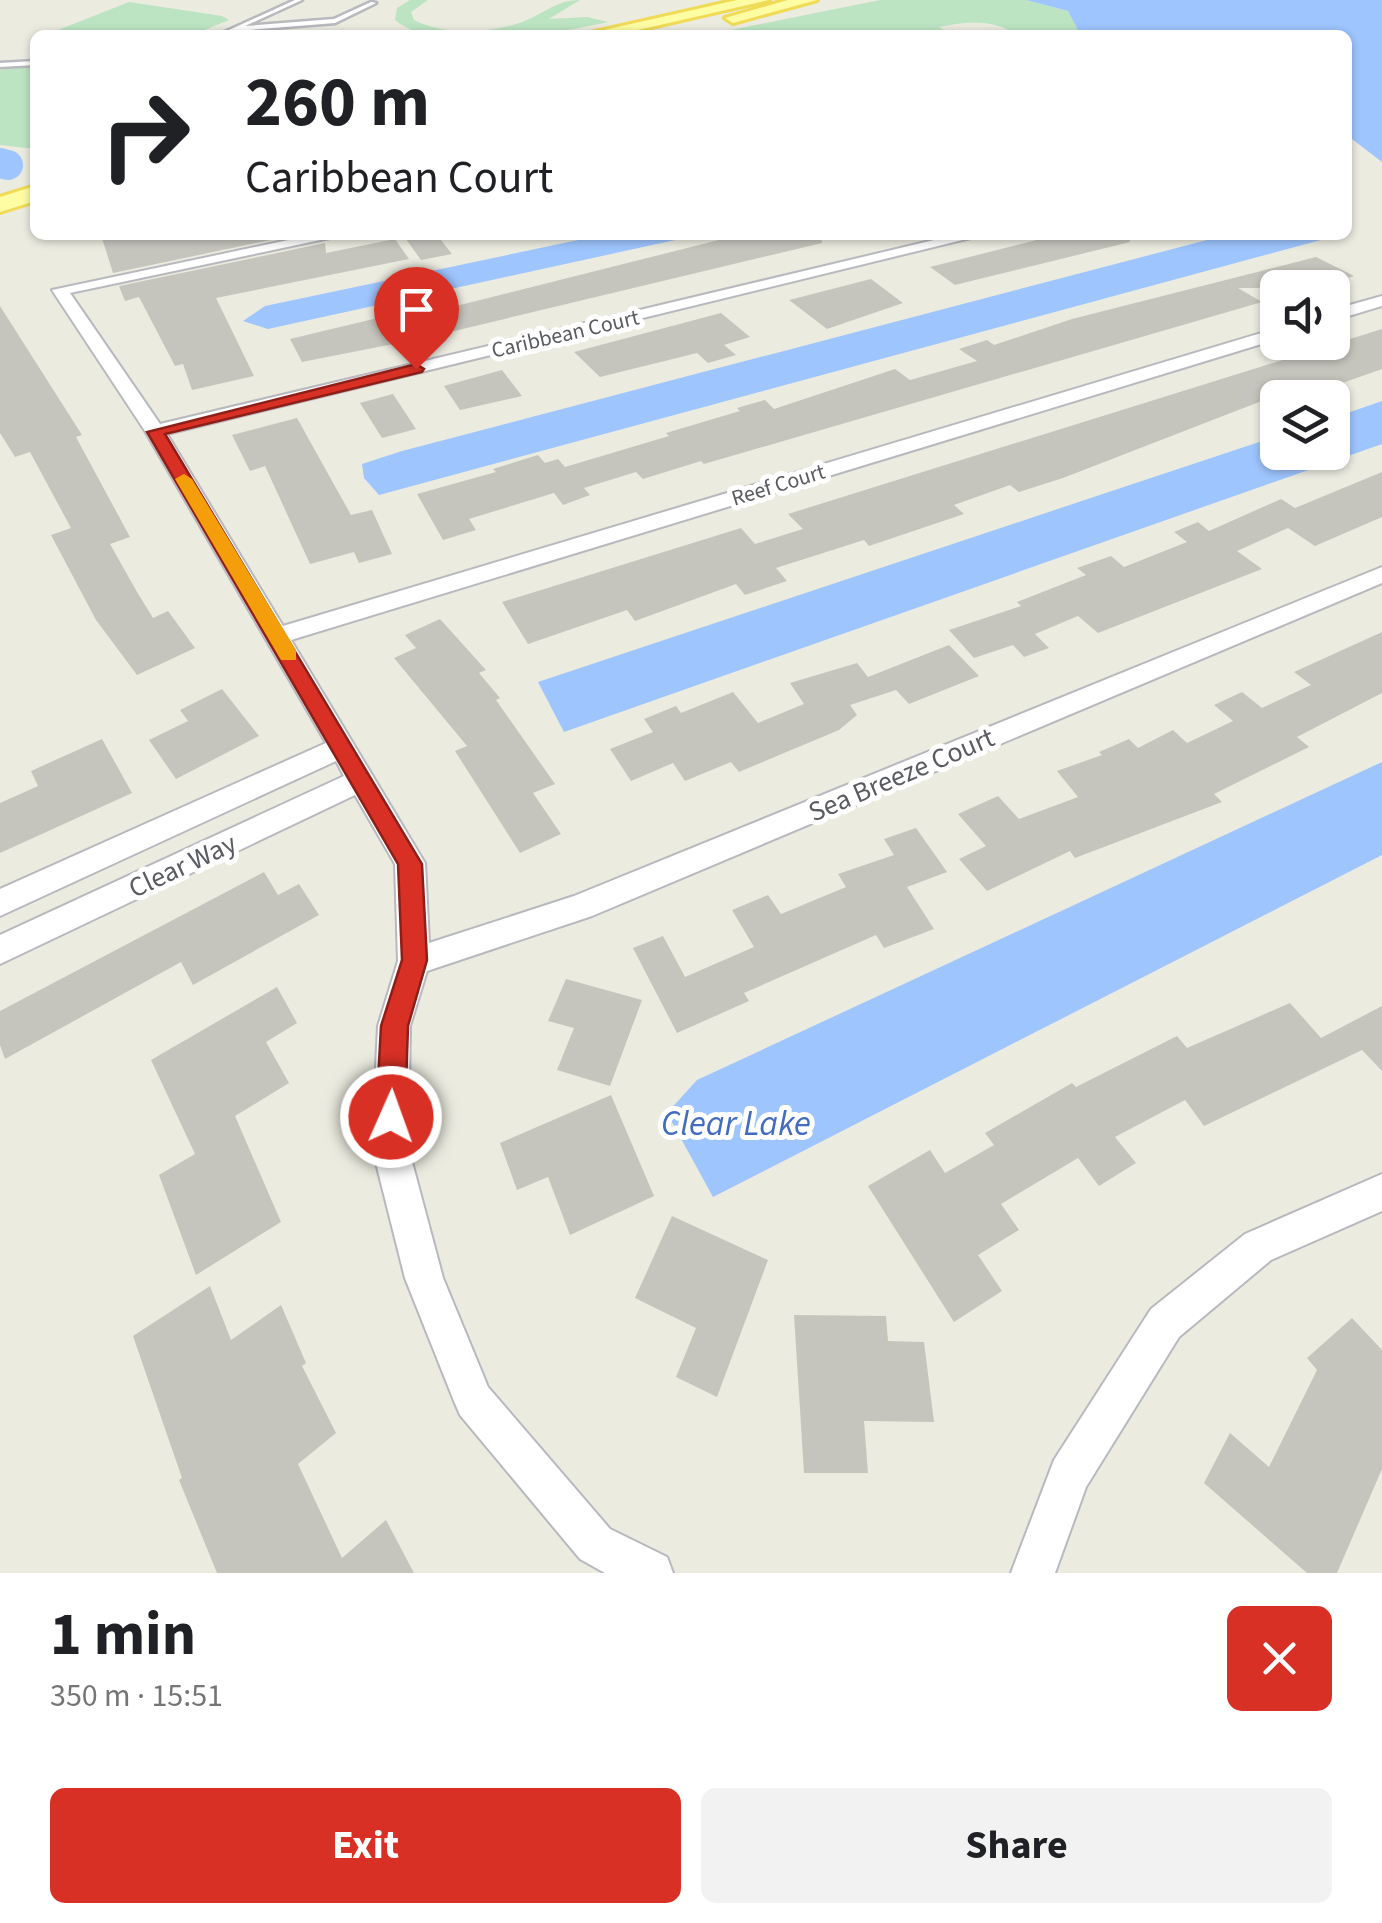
<!DOCTYPE html>
<meta charset="utf-8">
<style>
:root{--surface:#fff;--page:#f2f2f2;--text:#202124;--muted:#757577;--accent:#d93025}
body{margin:0;font-family:"Source Sans 3",sans-serif;background:var(--page);color:var(--text);height:100vh;display:flex;flex-direction:column;font-size:38px;white-space:nowrap}
*{box-sizing:border-box;margin:0}
p{font-size:32px;color:var(--muted)}
.icon{flex:none;width:55px;height:55px;fill:none;stroke:currentColor;stroke-width:2;stroke-linecap:round;stroke-linejoin:round}
.map{position:relative;height:1573px;overflow:hidden}
.drawer{display:flex;flex-direction:column;background:var(--surface);flex:1}
.drawer>*{flex:none}
.guide{position:absolute;left:30px;top:30px;width:1322px;height:210px;border-radius:15px;box-shadow:0 2px 8px #0004;background:#fff;color:var(--text);overflow:hidden}
.tools{position:absolute;left:1260px;top:270px;display:grid;gap:20px}
.tools a{display:grid;place-items:center;width:90px;height:90px;border-radius:15px;background:var(--surface);box-shadow:0 2px 8px #0004;font-size:50px}
.pin{position:absolute;display:grid;place-items:center;width:85px;height:85px;color:#fff;margin:-102px -42px;border-radius:50% 50% 50% 0;rotate:-45deg;box-shadow:0 0 10px #0007}
.pin .icon{rotate:45deg}
.me{position:absolute;width:110px;margin:-55px;rotate:2deg;stroke-linejoin:round;filter:drop-shadow(0 0 8px #0008)}
.turn{display:flex;align-items:center;gap:35px;height:210px;padding:0 50px;font-size:45px}
.turn .icon{width:130px;height:130px;stroke-width:2.5}
.turn b{display:block;font-size:70px;line-height:85px}
.round{display:grid;place-items:center;flex:none;width:105px;height:105px;border-radius:15px;background:var(--page)}
.head{display:flex;align-items:center;justify-content:space-between;height:170px;padding:0 50px}
h1{font-size:60px;font-weight:700;line-height:75px}
.button{display:flex;gap:20px;margin-top:auto;padding:20px 50px}
.button a{flex:1;height:115px;border-radius:15px;background:var(--accent);color:#fff;font-size:40px;font-weight:700;line-height:115px;text-align:center}
.button a+a{background:var(--page);color:var(--text)}
.map>svg:first-child{display:block}
.green{fill:#bce4c2}
.water{fill:#9ec5fe}
.lines{fill:none;stroke-linecap:round;stroke-linejoin:round}
.canal{stroke:#9ec5fe;stroke-width:30}
.building{fill:#c6c5bd}
.service-casing{stroke:#b8b9bf;stroke-width:5}
.minor-casing{stroke:#b8b9bf;stroke-width:4}
.primary-casing{stroke:#efdb55;stroke-width:6}
.service{fill:#fff;fill-rule:evenodd}
.minor{fill:#fff;fill-rule:evenodd}
.primary{fill:#fefda3;fill-rule:evenodd}
.route{fill:#d93025;stroke:#8d1f18;stroke-width:2.5}
.slow{fill:#f59e0b}
.labels{text-anchor:middle;stroke-width:10;stroke-linejoin:round;paint-order:stroke}
.far-street-label{font-size:22px;fill:#595b61;stroke:#fff}
.street-label{font-size:28px;fill:#595b61;stroke:#fff}
.near-water-label{font-size:35px;font-style:italic;fill:#416cc0;stroke:#fff}
</style>
<div class="map">
<svg width="1382" height="1573" viewBox="0 0 1382 1573">
<rect width="100%" height="100%" fill="#ecebe0"/>
<!-- green -->
<path class="green" d="M 410,0 L 428,0 L 411,12 L 414,20 C 445,36 491,33 522,22 C 544,14 556,0 580,0 L 549,19 L 587,17 L 608,22 C 560,33 434,54 395,20 L 397,8 Z
M 880,0 L 1026,0 L 1068,11 L 1080,33 L 1015,35 C 997,18 961,22 939,27 L 952,35 L 706,35 Z
M 129,2 L 222,16 L 229,20 L 192,35 L 53,32 Z
M 35,66 L 35,149 L 0,145 L 0,70 Z"/>
<!-- water -->
<path class="water" d="M 1026,0 L 1382,0 L 1382,162 L 1348,136 L 1348,35 L 1066,35 L 1079,32 L 1068,11 Z
M 602,235 L 698,235 L 268,329 L 243,321 L 265,306 Z
M 1226,235 L 1339,235 L 379,495 L 364,478 L 362,464 L 402,451 Z
M 1382,401 L 1382,444 L 564,732 L 538,682 L 1277,436 L 1278,452 L 1332,452 L 1333,418 Z
M 1382,762 L 1382,855 L 713,1197 L 667,1113 L 697,1080 Z"/>
<g class="lines">
<!-- canal -->
<path class="canal" d="M 0,163 L 8,165"/>
</g>
<!-- building -->
<path class="building" d="M 101,235 L 294,235 L 113,273 Z
M 403,235 L 437,235 L 452,254 L 421,260 Z
M 739,235 L 744,239 L 821,235 L 822,243 L 429,337 L 302,362 L 290,339 L 440,303 L 444,309 Z
M 1056,235 L 1129,235 L 1130,242 L 955,285 L 930,267 Z
M 395,239 L 409,259 L 216,298 L 254,376 L 192,390 L 183,364 L 175,366 L 139,297 L 125,301 L 119,286 L 325,243 L 326,253 Z
M 1316,257 L 1354,276 L 1314,288 L 1238,288 L 1262,302 L 704,464 L 701,461 L 643,479 L 636,472 L 584,488 L 590,495 L 563,505 L 554,493 L 469,519 L 476,530 L 443,540 L 417,494 L 496,472 L 493,469 L 538,455 L 545,463 L 558,459 L 565,467 L 669,436 L 666,433 L 740,411 L 737,408 L 765,400 L 774,409 L 895,369 L 910,380 L 977,361 L 959,349 L 987,340 L 994,345 L 1072,319 Z
M 871,279 L 903,303 L 827,329 L 789,300 Z
M 0,306 L 82,435 L 76,437 L 130,537 L 110,544 L 137,592 L 153,618 L 168,611 L 195,648 L 137,675 L 96,620 L 51,535 L 71,528 L 30,452 L 15,457 L 0,433 Z
M 721,313 L 750,337 L 724,345 L 736,355 L 708,363 L 697,353 L 600,377 L 574,352 Z
M 1382,329 L 1382,369 L 1300,398 L 1272,397 L 1063,478 L 1019,492 L 1010,485 L 954,505 L 964,514 L 869,546 L 864,540 L 776,568 L 787,581 L 745,595 L 736,584 L 635,621 L 627,610 L 528,644 L 502,602 L 741,528 L 755,544 L 803,529 L 788,514 Z
M 502,370 L 522,396 L 460,410 L 444,386 Z
M 393,394 L 416,429 L 382,438 L 360,403 Z
M 297,418 L 351,515 L 372,510 L 392,554 L 359,563 L 354,552 L 310,564 L 265,466 L 250,471 L 232,435 Z
M 1382,472 L 1382,517 L 1315,546 L 1288,528 L 1237,551 L 1262,569 L 1098,633 L 1078,616 L 1035,634 L 1049,648 L 1024,657 L 1013,645 L 974,658 L 949,630 L 1021,606 L 1017,602 L 1086,575 L 1077,568 L 1111,556 L 1124,567 L 1187,542 L 1174,532 L 1198,522 L 1209,531 L 1281,499 L 1295,508 Z
M 440,619 L 486,670 L 479,673 L 500,698 L 496,700 L 555,784 L 533,793 L 561,834 L 520,853 L 455,751 L 467,746 L 394,658 L 416,648 L 405,635 Z
M 1382,632 L 1382,693 L 1297,737 L 1309,747 L 1214,794 L 1222,802 L 1075,858 L 1070,851 L 987,891 L 959,859 L 986,846 L 958,814 L 998,796 L 1019,819 L 1078,797 L 1057,771 L 1102,755 L 1099,752 L 1129,739 L 1138,748 L 1173,730 L 1187,743 L 1233,721 L 1214,705 L 1242,692 L 1262,708 L 1311,685 L 1294,672 Z
M 949,645 L 979,676 L 909,704 L 896,690 L 850,705 L 857,715 L 839,730 L 739,772 L 731,762 L 685,781 L 673,763 L 631,781 L 610,749 L 653,732 L 644,719 L 676,706 L 681,713 L 733,692 L 758,723 L 804,704 L 790,683 L 857,663 L 868,677 Z
M 222,689 L 259,736 L 176,779 L 149,740 L 188,721 L 180,710 Z
M 102,739 L 132,793 L 0,853 L 0,803 L 38,786 L 31,771 Z
M 916,828 L 947,872 L 907,887 L 934,929 L 884,948 L 876,935 L 744,993 L 749,1001 L 677,1033 L 633,948 L 663,936 L 685,977 L 754,947 L 732,910 L 768,895 L 781,914 L 846,887 L 838,874 L 894,855 L 884,839 Z
M 264,872 L 278,895 L 299,884 L 319,915 L 193,985 L 181,962 L 5,1059 L 0,1045 L 0,1011 Z
M 566,979 L 642,1000 L 610,1086 L 557,1070 L 574,1028 L 548,1021 Z
M 277,987 L 297,1023 L 266,1042 L 289,1083 L 235,1116 L 281,1222 L 196,1275 L 159,1175 L 195,1154 L 151,1060 Z
M 1290,1003 L 1321,1038 L 1382,1006 L 1382,1071 L 1362,1050 L 1204,1126 L 1185,1100 L 1115,1137 L 1136,1163 L 1099,1186 L 1078,1158 L 1001,1204 L 1019,1230 L 978,1255 L 1002,1291 L 954,1322 L 868,1186 L 930,1150 L 945,1173 L 994,1145 L 985,1133 L 1072,1083 L 1076,1087 L 1177,1036 L 1187,1048 Z
M 611,1095 L 654,1196 L 570,1235 L 548,1177 L 517,1190 L 500,1143 Z
M 672,1216 L 768,1260 L 717,1397 L 676,1377 L 696,1328 L 635,1298 Z
M 210,1286 L 231,1340 L 281,1305 L 306,1363 L 302,1366 L 336,1433 L 298,1464 L 342,1558 L 386,1520 L 414,1573 L 217,1573 L 179,1480 L 182,1478 L 133,1336 Z
M 794,1315 L 886,1316 L 888,1341 L 924,1342 L 934,1422 L 864,1421 L 868,1473 L 804,1473 Z
M 1352,1318 L 1382,1350 L 1382,1469 L 1337,1573 L 1307,1573 L 1204,1483 L 1230,1433 L 1269,1467 L 1317,1370 L 1307,1358 Z"/>
<g class="lines">
<defs>
<path id="service" d="M 295,0 L 302,0 L 245,26 L 334,19 L 371,2 L 376,3 L 335,23 L 236,31 L 226,35 L 218,35 Z
M 35,61 L 35,65 L 0,67 L 0,63 Z"/>
<path id="minor" d="M 312,235 L 344,235 L 70,293 L 160,424 L 955,235 L 983,235 L 167,434 L 283,626 L 1278,328 L 1278,339 L 291,640 L 425,863 L 429,943 L 574,896 L 1382,567 L 1382,583 L 592,916 L 427,971 L 410,1026 L 408,1147 L 443,1278 L 488,1387 L 610,1529 L 667,1557 L 673,1573 L 605,1573 L 580,1559 L 460,1415 L 454,1401 L 405,1278 L 372,1147 L 378,1026 L 398,961 L 395,864 L 355,795 L 0,964 L 0,935 L 344,776 L 336,761 L 0,916 L 0,889 L 326,743 L 145,431 L 52,290 Z
M 1382,296 L 1382,306 L 1332,321 L 1332,310 Z
M 1382,1174 L 1382,1211 L 1271,1260 L 1179,1337 L 1086,1487 L 1055,1573 L 1011,1573 L 1054,1460 L 1151,1309 L 1245,1234 Z"/>
<path id="primary" d="M 737,0 L 769,0 L 616,35 L 582,35 Z
M 788,0 L 817,0 L 733,23 L 725,18 Z
M 35,186 L 35,201 L 0,212 L 0,197 Z"/>
</defs>
<!-- service casing -->
<use href="#service" class="service-casing"/>
<!-- minor casing -->
<use href="#minor" class="minor-casing"/>
<!-- primary casing -->
<use href="#primary" class="primary-casing"/>
<!-- service -->
<use href="#service" class="service"/>
<!-- minor -->
<use href="#minor" class="minor"/>
<!-- primary -->
<use href="#primary" class="primary"/>
</g>
<!-- route -->
<path class="route" d="M 416,364 L 424,369 L 422,372 L 165,434 L 422,864 L 427,960 L 408,1026 L 405,1117 L 401,1127 L 391,1131 L 381,1127 L 376,1117 L 381,1026 L 402,960 L 398,864 L 147,432 Z"/>
<!-- slow -->
<path class="slow" d="M 184,474 L 192,479 L 296,650 L 296,660 L 281,660 L 175,479 Z"/>
<g class="labels">
<!-- far-street labels -->
<g class="far-street-label">
<text transform="translate(565 333) rotate(-13)" y="8">Caribbean Court</text>
<text transform="translate(778 484) rotate(-17)" y="8">Reef Court</text>
</g>
<!-- street labels -->
<g class="street-label">
<text transform="translate(901 774) rotate(-23)" y="10">Sea Breeze Court</text>
<text transform="translate(182 865) rotate(-25)" y="10">Clear Way</text>
</g>
<!-- near-water labels -->
<g class="near-water-label">
<text x="736" y="1135">Clear Lake</text>
</g>
</g>
</svg>
<div class="tools">
<a><svg class="icon" aria-label="sound" viewBox="0 0 24 24"><path d="M4 9h4l5-4v14l-5-4H4zM17 9q2 3 0 6"/></svg></a>
<a><svg class="icon" aria-label="layers" viewBox="0 0 24 24"><path d="M12 4l9 5-9 5-9-5zM3 14l9 5 9-5"/></svg></a>
</div>
<div class="pin" style="left:416px;top:369px;background:#d93025"><svg class="icon" aria-label="arrive" viewBox="0 0 24 24"><path d="M6 21V4h12l-3 4 3 4H6"/></svg></div>
<svg class="me" style="left:391px;top:1117px" viewBox="-20 -20 40 40"><circle r="17" fill="#d93025" stroke="#fff" stroke-width="3"/><path d="M0-11L8 9 0 5-8 9z" fill="#fff"/></svg>
<div class="guide">
<div class="turn"><svg class="icon" aria-label="right" viewBox="0 0 24 24"><path d="M7 20v-9h11M14 6l5 5-5 5"/></svg><div><b>260 m</b>Caribbean Court</div></div>
</div>
</div>
<section class="drawer">
<div class="head"><div><h1>1 min</h1><p>350 m · 15:51</p></div><a class="round" style="background:#d93025;color:#fff"><svg class="icon" aria-label="close" viewBox="0 0 24 24"><path d="M6 6l12 12M18 6L6 18"/></svg></a></div>
<div class="button"><a>Exit</a><a>Share</a></div>
</section>
